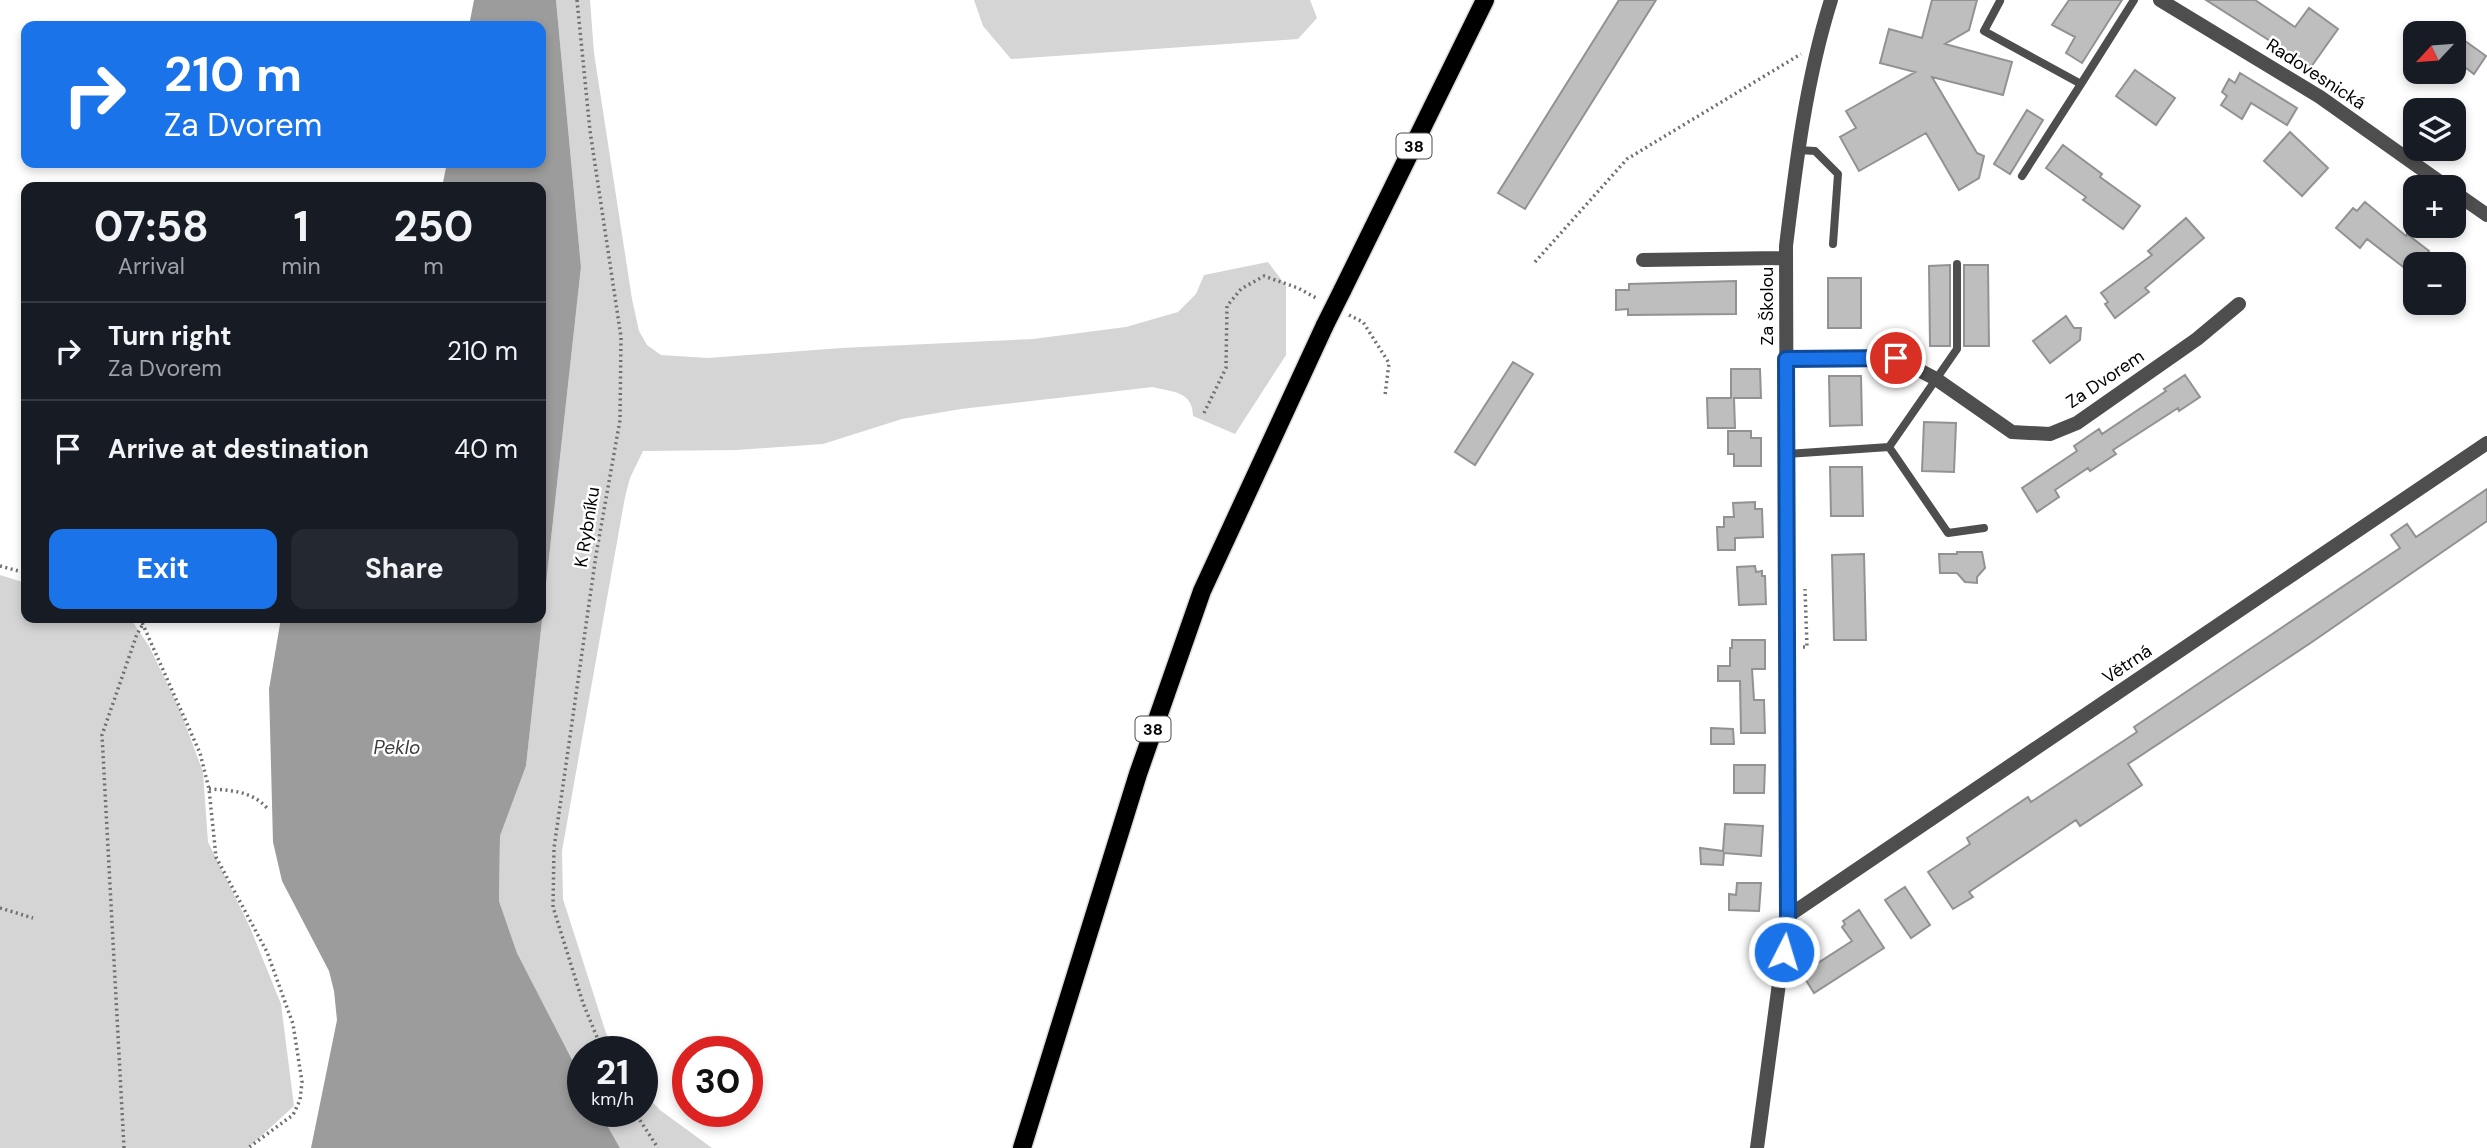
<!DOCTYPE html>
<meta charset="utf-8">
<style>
:root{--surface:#171b24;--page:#242831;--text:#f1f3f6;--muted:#9ea1a6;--line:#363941;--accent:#1a73e8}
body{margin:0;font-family:"DM Sans",sans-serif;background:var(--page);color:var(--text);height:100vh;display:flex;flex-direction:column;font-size:26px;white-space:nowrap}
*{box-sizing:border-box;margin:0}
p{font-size:23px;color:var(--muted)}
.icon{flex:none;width:38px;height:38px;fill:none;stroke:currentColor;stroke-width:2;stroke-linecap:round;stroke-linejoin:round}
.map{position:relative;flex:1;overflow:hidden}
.panel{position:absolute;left:21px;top:182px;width:525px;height:441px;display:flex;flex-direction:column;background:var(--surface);border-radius:14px;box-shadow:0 4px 10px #0003}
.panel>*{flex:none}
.top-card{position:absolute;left:21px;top:21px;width:525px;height:147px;border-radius:14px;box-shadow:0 4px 10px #0003;background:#1a73e8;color:#fff;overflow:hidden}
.needle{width:46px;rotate:244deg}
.buttons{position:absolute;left:2403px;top:21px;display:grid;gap:14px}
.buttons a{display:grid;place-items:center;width:63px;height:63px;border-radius:14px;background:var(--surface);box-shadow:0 4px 10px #0003;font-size:35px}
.speed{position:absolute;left:567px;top:1036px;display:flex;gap:14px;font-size:35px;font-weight:700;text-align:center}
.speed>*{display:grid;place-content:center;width:91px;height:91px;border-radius:50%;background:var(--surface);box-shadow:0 4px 10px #0003;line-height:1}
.speed small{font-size:18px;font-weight:400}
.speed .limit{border:10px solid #d22;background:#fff;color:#111}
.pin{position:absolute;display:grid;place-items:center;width:60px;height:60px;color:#fff;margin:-30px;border:4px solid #fff;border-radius:50%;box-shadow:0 2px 7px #0007}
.me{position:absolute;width:77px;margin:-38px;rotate:5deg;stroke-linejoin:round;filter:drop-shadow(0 0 5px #0008)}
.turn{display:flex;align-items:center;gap:24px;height:147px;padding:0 28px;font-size:32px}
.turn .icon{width:91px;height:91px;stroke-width:2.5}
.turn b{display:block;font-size:49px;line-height:60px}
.eta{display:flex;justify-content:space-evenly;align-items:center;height:119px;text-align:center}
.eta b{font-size:42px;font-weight:700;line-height:49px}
.cta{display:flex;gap:14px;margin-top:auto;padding:14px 28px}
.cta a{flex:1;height:80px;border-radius:14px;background:var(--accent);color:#fff;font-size:28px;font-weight:700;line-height:80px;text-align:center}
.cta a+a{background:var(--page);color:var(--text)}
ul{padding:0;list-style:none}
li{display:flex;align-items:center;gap:21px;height:98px;padding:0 28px;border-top:2px solid var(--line)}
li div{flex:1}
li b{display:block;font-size:26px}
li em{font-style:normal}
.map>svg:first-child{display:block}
.green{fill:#d5d5d5}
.water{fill:#9c9c9c}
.building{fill:#bebebe;stroke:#929292;stroke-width:2}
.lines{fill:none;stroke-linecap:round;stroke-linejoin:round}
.primary-casing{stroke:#dbdbdb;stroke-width:21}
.path{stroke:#707070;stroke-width:3.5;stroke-dasharray:2 3.5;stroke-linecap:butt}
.service{stroke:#4e4e4e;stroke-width:8}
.minor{stroke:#4e4e4e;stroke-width:14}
.tertiary{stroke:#4e4e4e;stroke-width:14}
.primary{stroke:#000;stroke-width:18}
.primary-bridge-casing{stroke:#dbdbdb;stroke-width:21;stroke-linecap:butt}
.primary-bridge{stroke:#000;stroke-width:18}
.route-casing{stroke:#114b97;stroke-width:18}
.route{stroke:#1a73e8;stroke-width:12}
.labels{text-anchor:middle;stroke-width:5;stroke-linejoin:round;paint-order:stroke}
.shield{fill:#fff;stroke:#4c4c4c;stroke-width:2}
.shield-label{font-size:16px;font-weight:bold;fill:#000}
.street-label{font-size:18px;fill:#000;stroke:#fff}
.water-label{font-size:19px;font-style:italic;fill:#3d3d3d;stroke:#fff}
</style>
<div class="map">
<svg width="2487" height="1148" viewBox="0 0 2487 1148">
<rect width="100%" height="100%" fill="#fff"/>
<!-- green -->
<path class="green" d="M 556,0 L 590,0 L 594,53 L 632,299 L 639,331 L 647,345 L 661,355 L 708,358 L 841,348 L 1033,339 L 1126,327 L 1178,312 L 1196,294 L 1204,275 L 1268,262 L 1286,286 L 1286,355 L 1235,434 L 1193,416 C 1193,391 1172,392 1153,387 L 961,409 L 902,419 L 823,444 L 737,450 L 643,451 L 630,478 L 625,497 L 562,851 L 563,899 L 606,1033 L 616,1052 L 583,1052 L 583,1081 L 517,953 L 499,901 L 500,836 L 526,766 L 581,267 Z
M 974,0 L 1310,0 L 1317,18 L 1298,39 L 1011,59 L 983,26 Z
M 0,575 L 26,583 L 26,618 L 130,618 L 149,646 L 180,710 L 203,772 L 208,842 L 249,925 L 281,1004 L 294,1106 L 248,1148 L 0,1148 Z
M 642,1091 L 660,1110 L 712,1148 L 620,1148 L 599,1111 L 642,1111 Z"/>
<!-- water -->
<path class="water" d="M 474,0 L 556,0 L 581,267 L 526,766 L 500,836 L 499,901 L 517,953 L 583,1081 L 583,1111 L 599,1111 L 620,1148 L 311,1148 L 337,1020 L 334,991 L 329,971 L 282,881 L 273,842 L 269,689 L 281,618 L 541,618 L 541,187 L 442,187 L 447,163 L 541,163 L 541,26 L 469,26 Z"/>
<!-- building -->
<path class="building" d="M 1619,0 L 1656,0 L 1525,209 L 1498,193 Z
M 1932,0 L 1977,0 L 1969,30 L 1945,44 L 2012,62 L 2003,95 L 1932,77 L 1977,153 L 1984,156 L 1979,178 L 1959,190 L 1926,133 L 1859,171 L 1840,137 L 1856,128 L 1846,111 L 1915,72 L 1880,63 L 1889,29 L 1922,38 Z
M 2069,0 L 2122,0 L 2082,63 L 2066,53 L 2075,37 L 2052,25 Z
M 2206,0 L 2255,0 L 2295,27 L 2309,8 L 2338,29 L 2311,67 Z
M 2454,33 L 2486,56 L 2474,74 L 2454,59 Z
M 2135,70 L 2175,98 L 2156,125 L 2116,96 Z
M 2240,73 L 2297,108 L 2287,125 L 2251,103 L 2242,119 L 2221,105 L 2227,96 L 2222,92 L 2229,79 L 2235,83 Z
M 2027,110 L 2043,120 L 2010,174 L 1994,164 Z
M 2290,132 L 2328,168 L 2302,196 L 2264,161 Z
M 2063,145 L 2102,174 L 2100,177 L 2140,206 L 2123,229 L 2083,200 L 2086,197 L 2046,168 Z
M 2365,202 L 2406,236 L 2407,234 L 2429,251 L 2418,264 L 2415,264 L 2411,273 L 2367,239 L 2360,248 L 2336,228 L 2353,208 L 2357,211 Z
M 2186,218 L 2204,238 L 2145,288 L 2149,292 L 2115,318 L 2105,304 L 2108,302 L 2101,293 L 2152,255 L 2148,251 Z
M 1950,265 L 1950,346 L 1930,346 L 1929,266 Z
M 1964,265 L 1988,265 L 1989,346 L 1964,346 Z
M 1828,278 L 1861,278 L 1861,328 L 1828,328 Z
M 1736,281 L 1736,314 L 1628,315 L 1628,309 L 1616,310 L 1616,290 L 1629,290 L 1629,284 Z
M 2066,316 L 2074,328 L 2081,328 L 2080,340 L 2050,363 L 2033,341 Z
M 1513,362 L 1533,374 L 1475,465 L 1455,452 Z
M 1731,369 L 1760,369 L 1761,398 L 1734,398 L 1735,428 L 1708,428 L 1707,398 L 1731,398 Z
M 2185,375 L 2200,397 L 2179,411 L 2178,408 L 2113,450 L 2116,454 L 2090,471 L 2088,468 L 2055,490 L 2059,497 L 2037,512 L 2022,488 L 2077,451 L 2074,446 L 2099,429 L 2102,434 L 2166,391 L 2164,389 Z
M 1829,376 L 1861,376 L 1862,425 L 1830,426 Z
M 1924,422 L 1956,423 L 1954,472 L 1922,471 Z
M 1728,431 L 1751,431 L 1751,438 L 1761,438 L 1761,466 L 1734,466 L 1734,454 L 1728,454 Z
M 1830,467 L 1862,467 L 1863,516 L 1831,516 Z
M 2487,489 L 2487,521 L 2312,642 L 2128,764 L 2142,785 L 2080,826 L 2076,820 L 1969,892 L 1973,897 L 1953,909 L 1928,872 L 1970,844 L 1967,838 L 2028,797 L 2031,802 L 2137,732 L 2134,727 L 2400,548 L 2391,535 L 2407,524 L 2416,537 Z
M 1755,502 L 1755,509 L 1762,509 L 1763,537 L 1735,538 L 1735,550 L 1718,550 L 1717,527 L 1724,527 L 1724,517 L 1734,517 L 1733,503 Z
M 1957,552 L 1982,552 L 1985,568 L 1977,577 L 1977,583 L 1965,582 L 1957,573 L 1940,573 L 1939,554 L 1957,554 Z
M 1864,554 L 1866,640 L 1834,640 L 1832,555 Z
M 1755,566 L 1756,572 L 1762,571 L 1762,576 L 1765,576 L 1766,604 L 1739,605 L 1737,567 Z
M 1732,640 L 1765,640 L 1765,669 L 1752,669 L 1754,700 L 1764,700 L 1765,733 L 1741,733 L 1740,681 L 1718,681 L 1718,666 L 1730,666 L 1730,648 L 1732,648 Z
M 1711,728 L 1733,729 L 1734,744 L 1711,744 Z
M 1734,765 L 1765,765 L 1764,793 L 1734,793 Z
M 1725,824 L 1763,826 L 1761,856 L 1724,853 L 1723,865 L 1701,864 L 1700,848 L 1723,851 Z
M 1737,883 L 1761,883 L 1759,911 L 1729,910 L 1729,894 L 1736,895 Z
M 1905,887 L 1930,925 L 1911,938 L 1885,900 Z
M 1859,910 L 1884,948 L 1814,993 L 1804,977 L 1807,975 L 1804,972 L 1852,941 L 1842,927 L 1845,924 L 1843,921 Z"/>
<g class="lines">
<defs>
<path id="primary" d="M 1342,291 L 1485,0
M 1022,1148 L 1138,774 L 1202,591 L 1325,325"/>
</defs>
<!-- primary casing -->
<use href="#primary" class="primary-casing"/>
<!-- path -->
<path class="path" d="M 577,0 L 590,131 L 621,337 L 620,420 L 596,555 L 554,848 L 553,907 L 583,1003 L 603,1052
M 1535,262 L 1627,159 L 1801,54
M 1349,315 L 1363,322 L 1389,363 L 1385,395
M 1204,413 L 1226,368 L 1227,306 L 1241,289 L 1264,276 L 1298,288 L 1318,299
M 0,566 L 26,573
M 140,618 L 200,753 L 209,789 L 216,857 L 267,952 L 293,1024 L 302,1082 L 300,1100 L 293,1115 L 248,1148
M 1803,647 L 1807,647 L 1805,589
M 209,789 C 230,790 252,791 267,808
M 0,908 L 33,918
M 634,1111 L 658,1148
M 124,1148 L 102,735 L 137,634 L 143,624"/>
<!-- service -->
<path class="service" d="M 2000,1 L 1984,31 L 2081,84 L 2134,0
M 1798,150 L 1815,151 L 1838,174 L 1833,244
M 2022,176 L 2081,84
M 1957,264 L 1957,349 L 1889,447 L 1948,533 L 1984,528
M 1787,454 L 1889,447"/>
<!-- minor -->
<path class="minor" d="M 1643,260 L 1786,258
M 1786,359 L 1896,358 L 1936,379 L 2012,432 L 2050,434 L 2077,423 L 2197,339 L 2239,304
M 1788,916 L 2487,443
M 1757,1148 L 1788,916 L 1786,246 C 1796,163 1806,80 1831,0"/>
<!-- tertiary -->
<path class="tertiary" d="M 2160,0 L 2320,97 L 2447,187
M 2454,192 L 2487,215"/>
<!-- primary -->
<use href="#primary" class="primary"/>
<defs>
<path id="primary-bridge" d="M 1325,325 L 1342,291"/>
</defs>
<!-- primary-bridge casing -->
<use href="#primary-bridge" class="primary-bridge-casing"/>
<!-- primary-bridge -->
<use href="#primary-bridge" class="primary-bridge"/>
</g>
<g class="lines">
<defs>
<path id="route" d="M 1784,952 L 1788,916 L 1786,359 L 1896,358"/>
</defs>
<!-- route casing -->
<use href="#route" class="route-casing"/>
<!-- route -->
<use href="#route" class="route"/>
</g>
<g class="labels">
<!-- shield labels -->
<g class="shield">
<rect x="1396.5" y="133.5" width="35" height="25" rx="5"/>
<rect x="1135.5" y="716.5" width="35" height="25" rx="5"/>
</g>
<g class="shield-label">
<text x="1414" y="152">38</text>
<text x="1153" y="735">38</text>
</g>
<!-- street labels -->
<g class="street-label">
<text transform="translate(2316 74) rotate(33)" y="6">Radovesnická</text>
<text transform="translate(1767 306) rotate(-90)" y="6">Za Školou</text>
<text transform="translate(2105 379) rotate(-34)" y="6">Za Dvorem</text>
<text transform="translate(587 527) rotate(-81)" y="6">K Rybníku</text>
<text transform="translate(2127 664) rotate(-34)" y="6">Větrná</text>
</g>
<!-- water labels -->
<g class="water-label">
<text x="397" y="754">Peklo</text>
</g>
</g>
</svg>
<div class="buttons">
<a><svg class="needle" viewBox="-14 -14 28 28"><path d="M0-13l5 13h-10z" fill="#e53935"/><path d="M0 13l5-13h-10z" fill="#9ea1a6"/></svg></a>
<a><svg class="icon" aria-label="layers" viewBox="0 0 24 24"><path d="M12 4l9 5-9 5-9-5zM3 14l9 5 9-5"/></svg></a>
<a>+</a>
<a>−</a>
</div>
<div class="speed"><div>21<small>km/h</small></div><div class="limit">30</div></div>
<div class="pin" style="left:1896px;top:358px;background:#d93025"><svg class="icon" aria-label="arrive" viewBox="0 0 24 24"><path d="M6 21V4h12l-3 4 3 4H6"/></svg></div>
<svg class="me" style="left:1784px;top:952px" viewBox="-20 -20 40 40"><circle r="17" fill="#1a73e8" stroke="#fff" stroke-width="3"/><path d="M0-11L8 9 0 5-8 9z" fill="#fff"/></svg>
<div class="top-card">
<div class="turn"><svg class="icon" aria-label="right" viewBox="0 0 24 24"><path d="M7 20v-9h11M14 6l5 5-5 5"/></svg><div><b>210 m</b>Za Dvorem</div></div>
</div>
<section class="panel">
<div class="eta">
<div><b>07:58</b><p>Arrival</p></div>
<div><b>1</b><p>min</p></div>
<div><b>250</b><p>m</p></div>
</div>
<ul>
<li><svg class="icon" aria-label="right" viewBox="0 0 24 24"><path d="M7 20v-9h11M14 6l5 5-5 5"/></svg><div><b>Turn right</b><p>Za Dvorem</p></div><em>210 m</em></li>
<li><svg class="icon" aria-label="arrive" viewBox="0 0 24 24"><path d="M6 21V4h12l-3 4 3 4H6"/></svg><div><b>Arrive at destination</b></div><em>40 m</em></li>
</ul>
<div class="cta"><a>Exit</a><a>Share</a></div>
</section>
</div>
